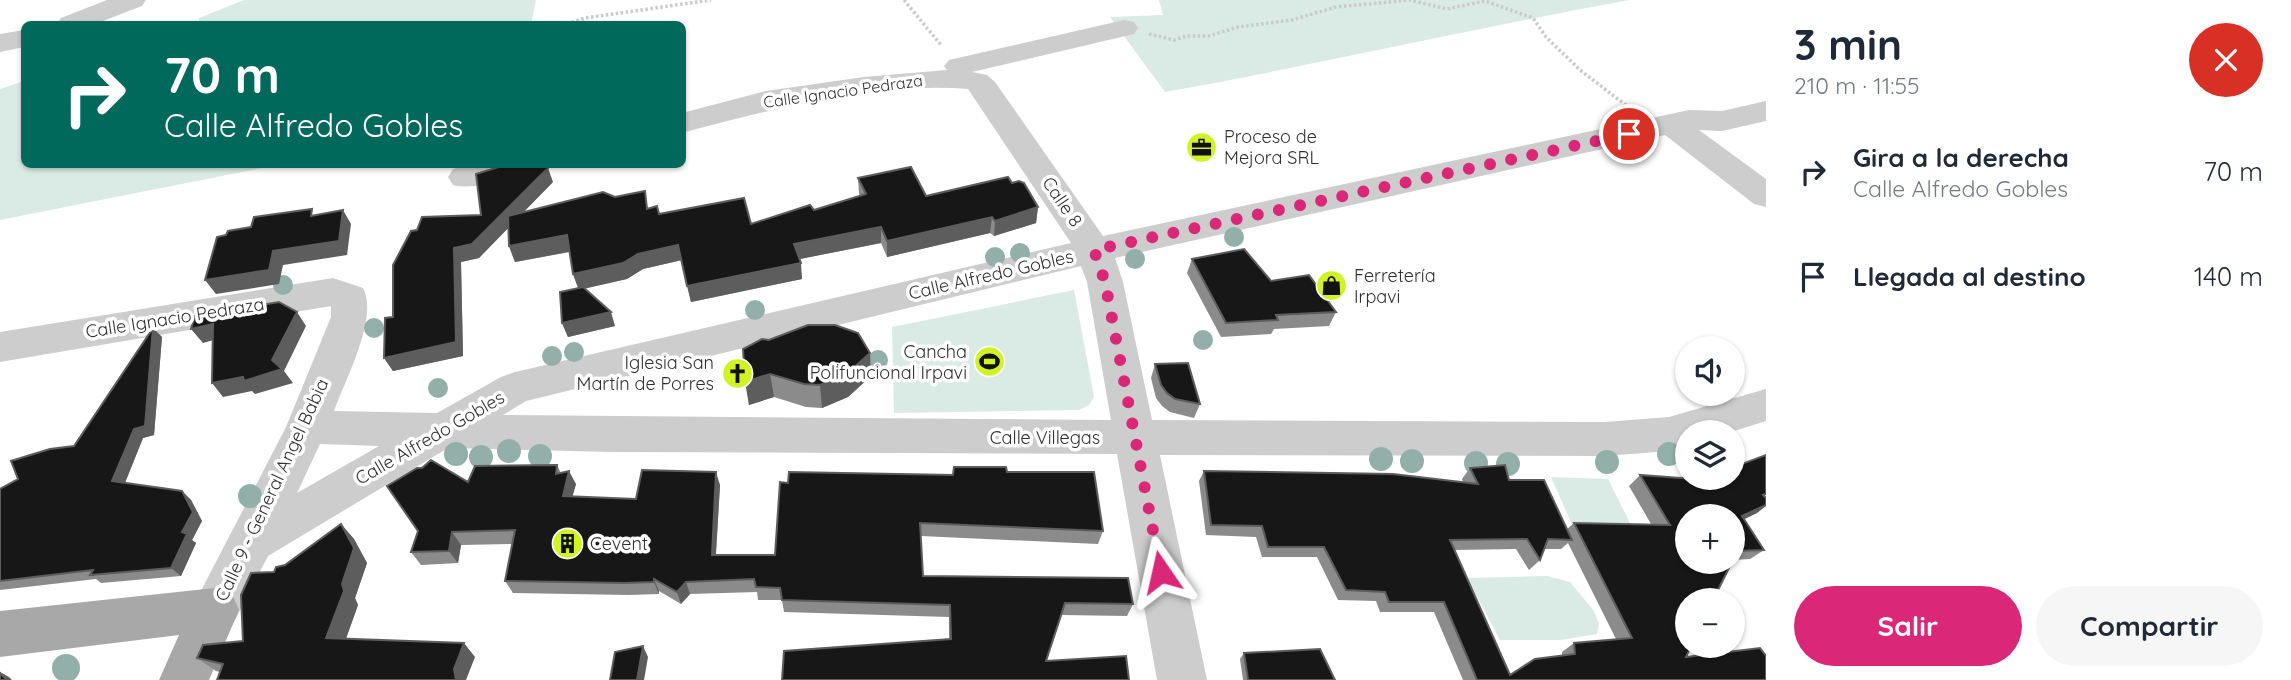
<!DOCTYPE html>
<html lang="es">
<meta charset="utf-8">
<style>
:root{--surface:#fff;--page:#f6f6f7;--text:#1f2937;--muted:#747a83;--accent:#db2777}
body{margin:0;font-family:Quicksand,sans-serif;background:var(--page);color:var(--text);height:100vh;display:flex;flex-direction:column;font-size:26px;white-space:nowrap}
*{box-sizing:border-box;margin:0}
p{font-size:23px;color:var(--muted)}
.icon{flex:none;width:38px;height:38px;fill:none;stroke:currentColor;stroke-width:2;stroke-linecap:round;stroke-linejoin:round}
.map{position:relative;flex:1;overflow:hidden}
.panel{display:flex;flex-direction:column;background:var(--surface);width:525px}
.panel>*{flex:none}
.guide{position:absolute;left:21px;top:21px;width:665px;height:147px;border-radius:10px;box-shadow:0 2px 5px #0004;background:#00695c;color:#fff;overflow:hidden}
.controls{position:absolute;left:1675px;top:336px;display:grid;gap:14px}
.controls a{display:grid;place-items:center;width:70px;height:70px;border-radius:50%;background:var(--surface);box-shadow:0 2px 5px #0004;font-size:35px}
.pin{position:absolute;display:grid;place-items:center;width:60px;height:60px;color:#fff;margin:-30px;border:4px solid #fff;border-radius:50%;box-shadow:0 2px 7px #0007}
.me{position:absolute;width:77px;margin:-38px;rotate:349deg;stroke-linejoin:round;filter:drop-shadow(0 0 5px #0008)}
.turn{display:flex;align-items:center;gap:24px;height:147px;padding:0 28px;font-size:32px}
.turn .icon{width:91px;height:91px;stroke-width:2.5}
.turn b{display:block;font-size:49px;line-height:60px}
.round{display:grid;place-items:center;flex:none;width:74px;height:74px;border-radius:37px;background:var(--page)}
.head{display:flex;align-items:center;justify-content:space-between;height:119px;padding:0 28px}
h1{font-size:42px;font-weight:700;line-height:52px}
.action{display:flex;gap:14px;margin-top:auto;padding:14px 28px}
.action a{flex:1;height:80px;border-radius:42px;background:var(--accent);color:#fff;font-size:28px;font-weight:700;line-height:80px;text-align:center}
.action a+a{background:var(--page);color:var(--text)}
ul{padding:0;list-style:none}
li{display:flex;align-items:center;gap:21px;height:105px;padding:0 28px}
li div{flex:1}
li b{display:block;font-size:26px}
li em{font-style:normal}
main{display:flex;flex:1;min-height:0}
.map>svg:first-child{display:block}
.green{fill:#daebe6}
.lines{fill:none;stroke-linecap:round;stroke-linejoin:round}
.path{stroke:#cacaca;stroke-width:3.5;stroke-dasharray:2.5 2.5;stroke-linecap:butt}
.minor{fill:#cdcdcd;fill-rule:evenodd}
.major{fill:#a8a8a8;fill-rule:evenodd}
.tree{fill:#92b0a9}
.wall{fill:#8b8b8b;fill-rule:evenodd}
.shaded-wall{fill:#5d5d5d}
.building{fill:#171717;stroke:#5d5d5d;stroke-width:2}
.route{stroke:#db2777;stroke-width:12;stroke-dasharray:0 21.6}
.labels{text-anchor:middle;stroke-width:7;stroke-linejoin:round;paint-order:stroke}
.far-street-label{font-size:16px;fill:#303030;stroke:#fff}
.poi-label{font-size:18px;fill:#303030;stroke:#fff;text-anchor:start}
.street-label{font-size:18px;fill:#303030;stroke:#fff}
</style>
<main>
<div class="map">
<svg width="1766" height="680" viewBox="0 0 1766 680">
<rect width="100%" height="100%" fill="#fff"/>
<!-- green -->
<path class="green" d="M 244,0 L 536,0 L 531,24 L 199,24 L 199,18 Z
M 1159,0 L 1630,0 C 1475,28 1321,64 1165,92 L 1110,17 L 1163,15 Z
M 24,81 L 24,164 L 278,165 L 0,220 L 0,89 Z
M 1074,290 L 1094,397 L 1089,405 L 1079,410 L 894,413 L 892,327 Z
M 1551,477 L 1608,479 L 1632,527 L 1574,529 Z
M 1547,576 L 1570,582 L 1594,611 L 1599,624 L 1597,634 L 1561,640 L 1500,640 L 1467,578 Z"/>
<g class="lines">
<!-- path -->
<path class="path" d="M 904,0 L 941,45
M 567,24 L 585,18 L 711,0
M 1149,34 L 1174,40 L 1187,36 L 1209,36 L 1238,27 L 1292,20 L 1336,7 L 1410,0 L 1447,9 L 1485,1 L 1533,18 L 1546,37 L 1580,70 L 1627,106"/>
<!-- minor -->
<path class="minor" d="M 107,0 L 146,0 L 142,6 L 95,24 L 57,24 L 61,18 Z
M 1124,20 L 1134,22 L 1138,28 L 1134,34 L 972,72 L 987,75 L 995,82 L 1103,236 L 1689,110 L 1722,111 L 1766,101 L 1766,121 L 1722,131 L 1699,130 L 1766,179 L 1766,207 L 1754,204 L 1665,135 L 1115,258 L 1123,282 L 1152,420 L 1605,422 L 1669,417 L 1766,389 L 1766,421 L 1731,432 L 1687,432 L 1687,446 L 1669,451 L 1605,456 L 1160,455 L 1207,680 L 1157,680 L 1117,454 L 612,452 L 448,448 L 268,556 L 232,626 L 215,632 L 198,626 L 191,610 L 286,427 L 331,317 L 331,306 L 0,362 L 0,332 L 333,278 L 363,288 C 379,317 345,380 334,411 L 437,413 L 501,377 L 515,372 L 1071,243 L 968,89 C 874,82 773,109 682,133 L 682,113 L 766,91 L 864,77 L 947,70 L 944,66 L 949,60 ZM 1081,266 L 1087,282 L 1111,420 L 503,415 L 526,401 ZM 320,444 L 379,446 L 297,493 Z
M 24,30 L 24,47 L 0,52 L 0,34 Z
M 472,164 L 535,164 L 531,172 C 507,178 477,191 453,185 L 448,177 L 453,169 Z"/>
<!-- major -->
<path class="major" d="M 215,588 L 232,594 L 239,610 L 209,680 L 159,680 L 179,635 L 0,657 L 0,611 Z"/>
</g>
<!-- trees -->
<g class="tree">
<circle cx="1234" cy="237" r="10"/>
<circle cx="1020" cy="253" r="10"/>
<circle cx="995" cy="257" r="10"/>
<circle cx="1135" cy="259" r="10"/>
<circle cx="283" cy="285" r="10"/>
<circle cx="755" cy="310" r="10"/>
<circle cx="374" cy="328" r="10"/>
<circle cx="1203" cy="340" r="10"/>
<circle cx="574" cy="352" r="10"/>
<circle cx="552" cy="356" r="10"/>
<circle cx="878" cy="360" r="10"/>
<circle cx="438" cy="388" r="10"/>
<circle cx="509" cy="451" r="12"/>
<circle cx="456" cy="454" r="12"/>
<circle cx="1669" cy="454" r="12"/>
<circle cx="540" cy="456" r="12"/>
<circle cx="481" cy="457" r="12"/>
<circle cx="1381" cy="459" r="12"/>
<circle cx="1412" cy="461" r="12"/>
<circle cx="1607" cy="462" r="12"/>
<circle cx="1476" cy="463" r="12"/>
<circle cx="1508" cy="464" r="12"/>
<circle cx="250" cy="496" r="12"/>
<circle cx="66" cy="668" r="14"/>
</g>
<!-- wall -->
<path class="wall" d="M 858,178 L 926,196 L 1012,183 L 1038,207 L 1036,223 L 994,236 L 990,233 L 887,257 L 881,243 L 799,259 L 802,279 L 691,302 L 682,260 L 643,269 L 627,279 L 584,288 L 615,326 L 568,337 L 562,323 L 578,288 L 573,274 L 570,252 L 515,262 L 509,246 L 508,228 L 479,258 L 461,262 L 463,356 L 393,371 L 384,358 L 393,317 L 417,230 L 481,215 L 553,182 L 523,212 L 615,197 L 649,208 L 659,214 L 751,224 L 814,210 L 860,196 L 859,194 Z
M 1192,259 L 1271,281 L 1336,312 L 1329,326 L 1274,329 L 1271,334 L 1221,337 L 1187,273 Z
M 153,328 L 162,337 L 154,435 L 143,438 L 125,483 L 182,491 L 191,500 L 202,521 L 192,540 L 196,543 L 181,576 L 101,583 L 96,579 L 0,590 L 0,489 L 74,446 Z
M 743,349 L 871,376 L 848,397 L 822,408 L 806,407 L 774,397 L 749,405 Z
M 1155,364 L 1200,404 L 1194,418 L 1170,412 L 1162,406 L 1156,398 L 1151,378 Z
M 557,465 L 561,473 L 576,484 L 572,497 L 636,499 L 720,485 L 716,555 L 775,555 L 788,483 L 953,475 L 1007,472 L 1103,531 L 1098,544 L 921,536 L 923,576 L 1133,604 L 1127,616 L 1062,615 L 1046,661 L 1129,680 L 949,639 L 949,617 L 784,612 L 782,600 L 758,600 L 757,592 L 690,594 L 681,604 L 659,591 L 659,594 L 629,595 L 513,593 L 505,581 L 512,544 L 461,545 L 458,563 L 421,565 L 411,552 L 468,482 Z
M 1470,468 L 1509,480 L 1567,529 L 1574,523 L 1651,524 L 1629,486 L 1640,475 L 1757,513 L 1744,519 L 1764,550 L 1750,559 L 1732,560 L 1686,657 L 1766,680 L 1463,680 L 1434,612 L 1380,612 L 1376,601 L 1338,600 L 1317,557 L 1262,557 L 1256,537 L 1206,535 L 1199,481 L 1204,471 L 1463,482 L 1462,479 ZM 1568,543 L 1616,639 L 1574,643 L 1562,652 L 1562,656 L 1510,675 L 1454,550 L 1516,549 L 1529,570 L 1540,560 L 1544,549 L 1561,549 Z
M 341,524 L 354,539 L 367,563 L 355,598 L 358,605 L 346,639 L 475,657 L 220,672 L 216,671 L 197,658 L 243,641 L 274,572 L 285,565 Z
M 1244,653 L 1335,680 L 1243,680 L 1240,659 Z"/>
<!-- shaded-wall -->
<path class="shaded-wall" d="M 548,168 L 553,182 L 479,258 L 461,262 L 463,356 L 393,371 L 384,358 L 454,248 Z
M 1038,207 L 1036,223 L 994,236 L 995,221 Z
M 343,210 L 351,224 L 347,255 L 283,265 L 279,284 L 216,294 L 205,280 L 273,251 Z
M 992,217 L 990,233 L 887,257 L 887,241 Z
M 881,227 L 881,243 L 795,260 L 794,244 Z
M 567,235 L 573,251 L 515,262 L 509,246 Z
M 678,245 L 682,260 L 643,269 L 627,279 L 579,290 L 573,274 L 638,254 Z
M 801,263 L 802,279 L 691,302 L 687,286 Z
M 297,312 L 306,326 L 284,371 L 293,383 L 255,394 L 252,391 L 223,397 L 212,383 L 272,360 Z
M 611,312 L 615,326 L 568,337 L 562,323 Z
M 213,324 L 224,337 L 203,343 L 191,329 Z
M 153,328 L 162,337 L 154,435 L 143,438 L 122,490 L 112,481 Z
M 870,353 L 871,376 L 848,397 L 822,408 L 820,385 Z
M 770,374 L 774,397 L 749,405 L 745,382 Z
M 569,471 L 576,484 L 569,509 L 563,496 Z
M 716,472 L 720,485 L 715,568 L 712,555 Z
M 182,491 L 191,500 L 202,521 L 192,540 L 196,543 L 181,576 L 171,568 L 182,532 Z
M 1766,505 L 1766,506 L 1757,513 L 1732,525 L 1742,516 Z
M 341,524 L 354,539 L 367,563 L 355,598 L 358,605 L 341,652 L 326,638 L 342,584 Z
M 452,532 L 461,545 L 458,563 L 449,551 Z
M 654,579 L 659,591 L 659,594 L 654,582 Z
M 686,582 L 690,594 L 681,604 L 677,592 Z
M 464,643 L 475,657 L 466,680 L 456,680 L 454,669 Z
M 643,646 L 648,657 L 644,680 L 637,680 Z
M 0,672 L 9,677 L 12,680 L 7,680 Z"/>
<!-- building -->
<path class="building" d="M 509,164 L 540,164 L 548,168 L 472,244 L 454,248 L 456,342 L 384,358 L 385,318 L 393,317 L 393,265 L 411,231 L 417,230 L 422,217 L 481,215 L 476,174 Z
M 911,167 L 926,196 L 1008,177 L 1012,183 L 1019,181 L 1024,183 L 1038,207 L 995,221 L 992,217 L 887,241 L 881,227 L 794,244 L 801,263 L 687,286 L 678,245 L 638,254 L 623,263 L 573,274 L 567,235 L 509,246 L 508,216 L 603,192 L 615,197 L 645,191 L 647,209 L 657,206 L 659,214 L 744,198 L 751,224 L 810,205 L 814,210 L 866,194 L 858,178 Z
M 312,209 L 311,216 L 343,210 L 339,241 L 273,251 L 269,270 L 205,280 L 217,237 L 226,235 L 228,231 L 251,227 L 254,217 Z
M 1244,249 L 1271,281 L 1309,275 L 1336,312 L 1276,315 L 1278,320 L 1226,323 L 1192,259 Z
M 583,287 L 611,312 L 562,323 L 560,292 Z
M 279,302 L 297,312 L 272,360 L 282,369 L 244,381 L 243,377 L 212,383 L 213,324 L 191,329 L 195,316 Z
M 808,325 L 835,325 L 858,333 L 870,353 L 847,374 L 820,385 L 804,384 L 770,374 L 745,382 L 743,349 L 762,339 L 769,340 Z
M 153,328 L 145,426 L 134,429 L 112,481 L 182,491 L 193,512 L 182,532 L 187,534 L 171,568 L 90,575 L 93,570 L 0,581 L 0,489 L 18,479 L 11,461 L 50,449 L 74,446 Z
M 1188,363 L 1200,404 L 1175,399 L 1167,393 L 1161,385 L 1155,364 Z
M 1766,455 L 1766,494 L 1763,495 L 1766,498 L 1766,505 L 1742,516 L 1764,550 L 1737,551 L 1732,560 L 1732,516 L 1687,516 L 1687,562 L 1732,562 L 1713,600 L 1687,600 L 1687,646 L 1691,646 L 1686,657 L 1760,648 L 1766,656 L 1766,680 L 1477,680 L 1444,602 L 1389,602 L 1385,592 L 1346,590 L 1324,547 L 1268,547 L 1262,526 L 1211,525 L 1204,471 L 1393,474 L 1478,484 L 1470,468 L 1505,465 L 1509,480 L 1544,480 L 1572,540 L 1548,539 L 1540,560 L 1527,539 L 1450,540 L 1510,675 L 1535,659 L 1575,654 L 1574,643 L 1632,638 L 1574,523 L 1670,525 L 1640,475 L 1694,479 L 1732,478 L 1732,466 L 1734,467 Z
M 431,460 L 468,482 L 475,466 L 557,465 L 556,474 L 569,471 L 563,496 L 636,499 L 642,470 L 716,472 L 712,555 L 775,555 L 780,482 L 788,483 L 789,472 L 953,475 L 954,467 L 1006,467 L 1007,472 L 1094,472 L 1103,531 L 920,523 L 923,576 L 1128,578 L 1133,604 L 1065,603 L 1046,661 L 1126,656 L 1129,680 L 782,680 L 784,651 L 951,639 L 950,605 L 782,600 L 780,588 L 756,587 L 754,579 L 686,582 L 677,592 L 654,579 L 654,582 L 624,583 L 505,581 L 515,530 L 452,532 L 449,551 L 411,552 L 418,531 L 387,486 L 417,468 L 422,468 Z
M 341,524 L 354,548 L 342,584 L 344,591 L 326,638 L 464,643 L 454,669 L 456,680 L 217,680 L 223,664 L 197,658 L 203,645 L 243,641 L 241,595 L 251,573 L 274,572 L 276,567 L 285,565 Z
M 643,646 L 637,680 L 610,680 L 615,652 Z
M 1320,649 L 1335,680 L 1248,680 L 1244,653 Z
M 0,673 L 7,680 L 0,680 Z"/>
<g class="lines">
<!-- route -->
<path class="route" d="M 1161,572 L 1105,282 L 1094,250 L 1629,134"/>
</g>
<!-- icons -->
<defs>
<symbol id="office-disc" viewBox="-11 -11 22 22"><circle r="9.5" fill="#d1f326" stroke="#fff"/><path d="M-6-3h4V-5.5h4V-3h4V5H-6ZM-1-4.5V-3h2v-1.5ZM-6 0V1H6V0Z" fill="#111"/></symbol>
<symbol id="shop-disc" viewBox="-11 -11 22 22"><circle r="9.5" fill="#d1f326" stroke="#fff"/><path d="M-5-2.5h2.3a2.7 3.5 0 0 1 5.4 0H5L5.5 6h-11ZM-1.5-2.5h3a1.5 2.3 0 0 0-3 0Z" fill="#111"/></symbol>
<symbol id="stadium-disc" viewBox="-11 -11 22 22"><circle r="9.5" fill="#d1f326" stroke="#fff"/><path d="M0-5a6.5 5 0 1 0 0 10a6.5 5 0 1 0 0-10ZM-3.5-1.8h7v3.6h-7Z" fill="#111"/></symbol>
<symbol id="church-disc" viewBox="-11 -11 22 22"><circle r="9.5" fill="#d1f326" stroke="#fff"/><path d="M-1.2-6h2.4v3.5h3.3v2.4h-3.3V6h-2.4V-.1h-3.3v-2.4h3.3Z" fill="#111"/></symbol>
<symbol id="building-disc" viewBox="-11 -11 22 22"><circle r="9.5" fill="#d1f326" stroke="#fff"/><path d="M-4-6H4V6H1V3H-1V6H-4ZM-2.5-4.3h1.7v1.8h-1.7ZM.8-4.3h1.7v1.8H.8ZM-2.5-1h1.7V.8h-1.7ZM.8-1h1.7V.8H.8Z" fill="#111"/></symbol>
</defs>
<g fill-rule="evenodd">
<use href="#office-disc" x="1184" y="130" width="35" height="35"/>
<use href="#shop-disc" x="1314" y="268" width="35" height="35"/>
<use href="#stadium-disc" x="972" y="344" width="35" height="35"/>
<use href="#church-disc" x="720" y="356" width="35" height="35"/>
<use href="#building-disc" x="550" y="526" width="35" height="35"/>
</g>
<g class="labels">
<!-- far-street labels -->
<g class="far-street-label">
<text transform="translate(843 91) rotate(-8)" y="6">Calle Ignacio Pedraza</text>
</g>
<!-- poi labels -->
<g class="poi-label">
<text x="1224" y="143">Proceso de<tspan x="1224" dy="21">Mejora SRL</tspan></text>
<text x="1354" y="282">Ferretería<tspan x="1354" dy="21">Irpavi</tspan></text>
<text x="967" y="358" text-anchor="end">Cancha<tspan x="967" dy="21">Polifuncional Irpavi</tspan></text>
<text x="714" y="369" text-anchor="end">Iglesia San<tspan x="714" dy="21">Martín de Porres</tspan></text>
<text x="590" y="550">Cevent</text>
</g>
<!-- street labels -->
<g class="street-label">
<text transform="translate(1062 202) rotate(56)" y="6">Calle 8</text>
<text transform="translate(991 275) rotate(-13)" y="6">Calle Alfredo Gobles</text>
<text transform="translate(175 318) rotate(-9)" y="6">Calle Ignacio Pedraza</text>
<text transform="translate(430 438) rotate(-30)" y="6">Calle Alfredo Gobles</text>
<text x="1045" y="444">Calle Villegas</text>
<text transform="translate(272 490) rotate(-65)" y="6">Calle 9 - General Angel Babia</text>
</g>
</g>
</svg>
<div class="controls">
<a><svg class="icon" aria-label="sound" viewBox="0 0 24 24"><path d="M4 9h4l5-4v14l-5-4H4zM17 9q2 3 0 6"/></svg></a>
<a><svg class="icon" aria-label="layers" viewBox="0 0 24 24"><path d="M12 4l9 5-9 5-9-5zM3 14l9 5 9-5"/></svg></a>
<a>+</a>
<a>−</a>
</div>
<div class="pin" style="left:1629px;top:134px;background:#d93025"><svg class="icon" aria-label="arrive" viewBox="0 0 24 24"><path d="M6 21V4h12l-3 4 3 4H6"/></svg></div>
<svg class="me" style="left:1161px;top:572px" viewBox="-20 -20 40 40"><path d="M0-17L14 15 0 8-14 15z" fill="#db2777" stroke="#fff" stroke-width="4"/></svg>
<div class="guide">
<div class="turn"><svg class="icon" aria-label="right" viewBox="0 0 24 24"><path d="M7 20v-9h11M14 6l5 5-5 5"/></svg><div><b>70 m</b>Calle Alfredo Gobles</div></div>
</div>
</div>
<section class="panel">
<div class="head"><div><h1>3 min</h1><p>210 m · 11:55</p></div><a class="round" style="background:#d93025;color:#fff"><svg class="icon" aria-label="close" viewBox="0 0 24 24"><path d="M6 6l12 12M18 6L6 18"/></svg></a></div>
<ul>
<li><svg class="icon" aria-label="right" viewBox="0 0 24 24"><path d="M7 20v-9h11M14 6l5 5-5 5"/></svg><div><b>Gira a la derecha</b><p>Calle Alfredo Gobles</p></div><em>70 m</em></li>
<li><svg class="icon" aria-label="arrive" viewBox="0 0 24 24"><path d="M6 21V4h12l-3 4 3 4H6"/></svg><div><b>Llegada al destino</b></div><em>140 m</em></li>
</ul>
<div class="action"><a>Salir</a><a>Compartir</a></div>
</section>
</main>
